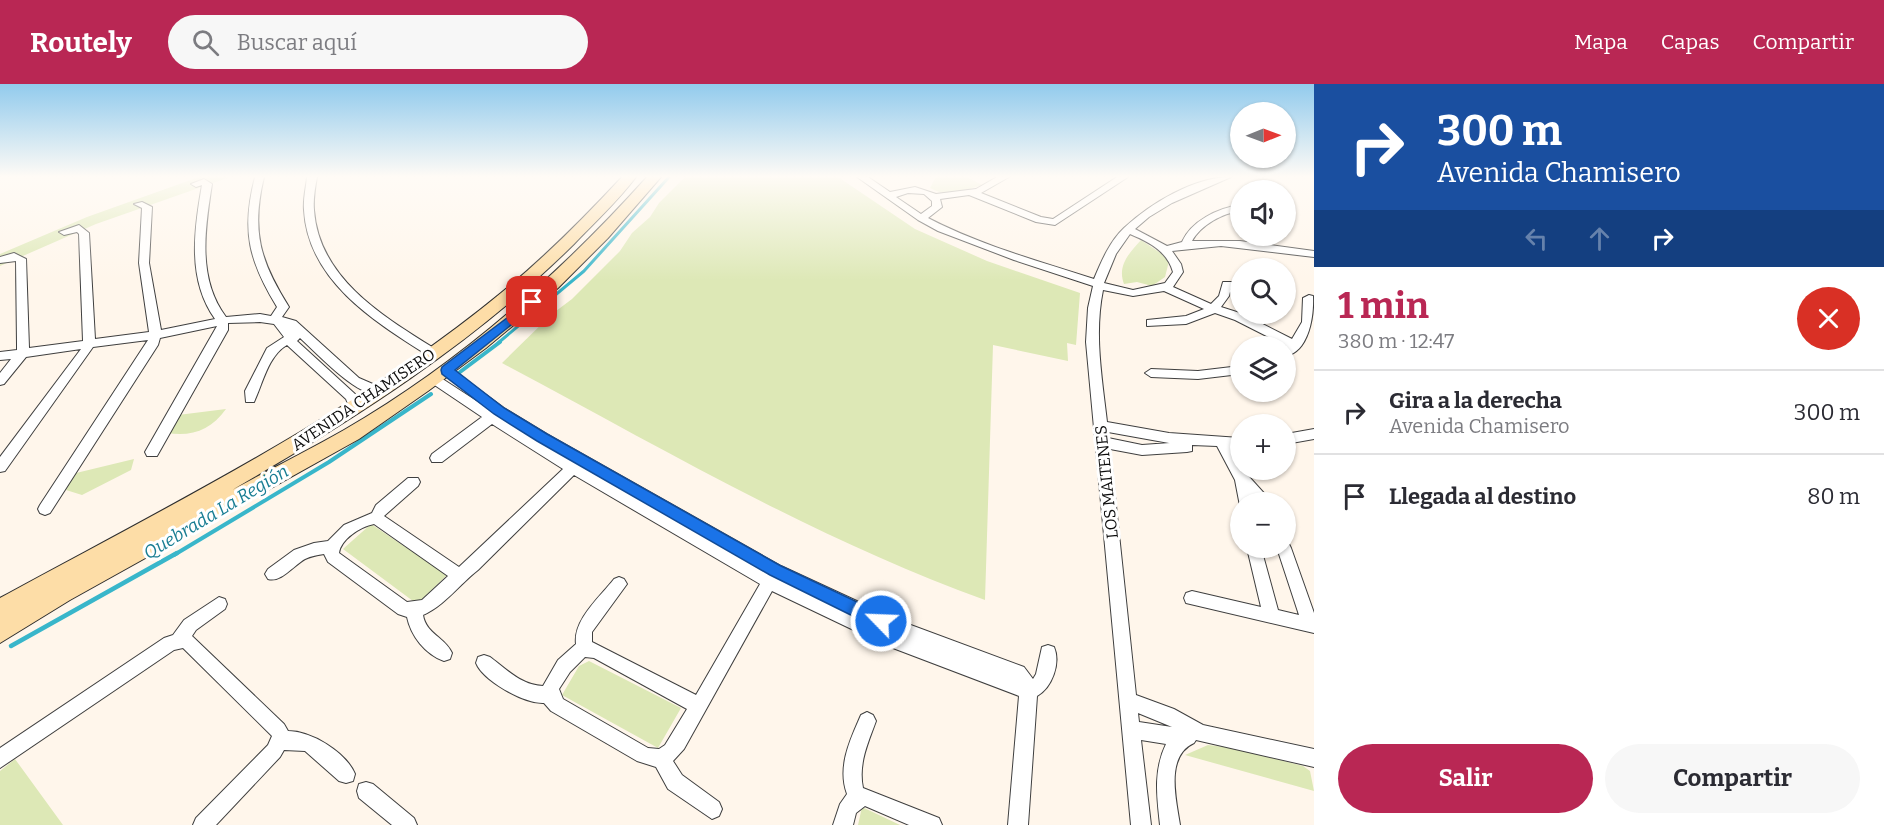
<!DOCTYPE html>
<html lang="es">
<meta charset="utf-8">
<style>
:root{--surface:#fff;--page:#f7f7f7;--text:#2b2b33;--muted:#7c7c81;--line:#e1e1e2;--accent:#b92754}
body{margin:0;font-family:Bitter,serif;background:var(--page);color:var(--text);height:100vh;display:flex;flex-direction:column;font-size:22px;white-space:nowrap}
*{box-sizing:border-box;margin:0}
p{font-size:20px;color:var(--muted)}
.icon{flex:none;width:33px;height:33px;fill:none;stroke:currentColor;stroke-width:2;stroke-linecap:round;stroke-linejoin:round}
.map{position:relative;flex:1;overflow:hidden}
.drawer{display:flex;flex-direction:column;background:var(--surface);width:570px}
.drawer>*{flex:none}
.banner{background:#1a4fa0;color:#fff;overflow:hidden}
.needle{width:39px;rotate:89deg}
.controls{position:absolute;left:1230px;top:18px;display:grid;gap:12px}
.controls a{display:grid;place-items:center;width:66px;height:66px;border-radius:50%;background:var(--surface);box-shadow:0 2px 4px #0004;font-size:30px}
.pin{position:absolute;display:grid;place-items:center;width:51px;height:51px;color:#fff;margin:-26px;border-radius:12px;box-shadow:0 3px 9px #0006}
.me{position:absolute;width:66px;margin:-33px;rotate:294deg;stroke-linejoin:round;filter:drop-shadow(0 0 4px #0008)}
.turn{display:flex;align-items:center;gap:21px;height:126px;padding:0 24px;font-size:27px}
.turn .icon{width:78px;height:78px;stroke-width:2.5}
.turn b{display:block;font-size:42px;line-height:51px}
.lanes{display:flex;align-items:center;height:57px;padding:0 24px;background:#0003;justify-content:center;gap:30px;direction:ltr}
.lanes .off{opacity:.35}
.round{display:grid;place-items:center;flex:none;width:63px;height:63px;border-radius:32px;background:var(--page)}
.head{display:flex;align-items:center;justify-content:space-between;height:102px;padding:0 24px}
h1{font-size:36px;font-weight:700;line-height:45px;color:var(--accent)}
.button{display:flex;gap:12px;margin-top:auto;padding:12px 24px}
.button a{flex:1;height:69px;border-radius:36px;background:var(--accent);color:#fff;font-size:24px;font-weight:700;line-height:69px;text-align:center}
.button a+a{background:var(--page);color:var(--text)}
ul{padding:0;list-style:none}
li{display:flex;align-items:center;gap:18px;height:84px;padding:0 24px;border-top:2px solid var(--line)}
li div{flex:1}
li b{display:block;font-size:22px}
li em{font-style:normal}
header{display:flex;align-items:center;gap:36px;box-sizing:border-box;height:84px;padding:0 30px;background:var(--accent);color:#fff}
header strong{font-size:28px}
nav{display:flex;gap:33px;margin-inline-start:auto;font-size:21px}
.search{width:420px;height:54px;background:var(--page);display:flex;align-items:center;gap:15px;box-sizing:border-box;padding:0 21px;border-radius:33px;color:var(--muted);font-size:22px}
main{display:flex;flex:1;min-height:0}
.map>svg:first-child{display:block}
.green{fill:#dde8b6}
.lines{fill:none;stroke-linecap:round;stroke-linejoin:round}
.stream-far2{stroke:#39b6ca;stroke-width:3}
.stream-far1{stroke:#39b6ca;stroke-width:4}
.stream{stroke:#39b6ca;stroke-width:4.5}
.street-casing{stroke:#3f3f3f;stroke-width:2}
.secondary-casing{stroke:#2e2e2e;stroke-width:2}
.street{fill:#fff;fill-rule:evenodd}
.secondary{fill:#fddda7;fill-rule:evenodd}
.route{fill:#1a73e8;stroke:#114b97;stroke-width:1.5}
.labels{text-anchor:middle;stroke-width:6;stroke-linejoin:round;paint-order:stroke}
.street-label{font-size:16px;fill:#0c0c0c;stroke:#fff}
.water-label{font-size:18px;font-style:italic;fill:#187d93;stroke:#fff}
</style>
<header>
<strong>Routely</strong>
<div class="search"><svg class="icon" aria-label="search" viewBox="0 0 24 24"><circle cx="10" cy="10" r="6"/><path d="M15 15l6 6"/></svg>Buscar aquí</div>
<nav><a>Mapa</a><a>Capas</a><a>Compartir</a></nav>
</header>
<main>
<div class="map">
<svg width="1314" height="741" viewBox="0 0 1314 741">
<rect width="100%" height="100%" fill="#fff6eb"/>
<!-- green -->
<path class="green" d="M 199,93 L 230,93 L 96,140 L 0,182 L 0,170 L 87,133 Z
M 685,93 L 838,93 L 915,145 L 987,177 L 1080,209 L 1076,261 L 1067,259 L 1068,277 L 993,261 L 985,516 C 816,455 660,363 502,279 L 552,230 L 572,215 L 620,167 L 632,149 L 650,133 L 659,119 Z
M 936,93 L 967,93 L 982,101 C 963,107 948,114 930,104 Z
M 1141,156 L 1165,172 L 1169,177 L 1165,193 L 1152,202 L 1137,198 L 1124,200 C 1117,182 1129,169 1141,156 Z
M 226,325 C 211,346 192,353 167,349 L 178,331 Z
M 134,375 L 131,386 L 82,411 L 66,406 L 72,390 Z
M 371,440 L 447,491 L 417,520 L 343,465 Z
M 589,577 L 681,624 L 658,664 L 562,611 L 579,582 Z
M 1208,661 L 1233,664 L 1303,682 L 1310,687 L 1314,707 L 1185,671 Z
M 15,675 L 63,741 L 0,741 L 0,687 Z
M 862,723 L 900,741 L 858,741 Z"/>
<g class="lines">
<!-- stream-far2 -->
<path class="stream-far2" d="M 498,259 L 584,187 L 669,93"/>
<!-- stream-far1 -->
<path class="stream-far1" d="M 460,288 L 500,258
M 174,471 L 329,378 L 431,310"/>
<!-- stream -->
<path class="stream" d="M 11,562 L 177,469"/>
<defs>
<path id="street" d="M 255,93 L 264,93 C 251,147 260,177 289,223 L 282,233 L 296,237 L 359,294 L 382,304 L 384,307 L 382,310 C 359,316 317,269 300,254 L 297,257 L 355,310 L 361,322 L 360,325 L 350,325 L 346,315 L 287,261 C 268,272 263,299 254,318 L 246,318 L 245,307 L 267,264 L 284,253 L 274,240 L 260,238 L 228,239 L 228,246 L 157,372 L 147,372 L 145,368 L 217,242 L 160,254 L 158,261 L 50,429 L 45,431 L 40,429 L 38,425 L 40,421 L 148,256 L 93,263 L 5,387 L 0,388 L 0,373 L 81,265 L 26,273 L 4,300 L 0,301 L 0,289 L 11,275 L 0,276 L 0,268 L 17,266 L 17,261 L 16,177 L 0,179 L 0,173 L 14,169 L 26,175 L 29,264 L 83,257 L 79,150 L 77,148 L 64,151 L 59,148 L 79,141 L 89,149 L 95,255 L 149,248 L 139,179 L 142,124 L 134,120 L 142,118 L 152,123 L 149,179 L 161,246 L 215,235 C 187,196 194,146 202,101 L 196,103 L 191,100 L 204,95 L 212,100 C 205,144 197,195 226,233 L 260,230 L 271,232 L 277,223 C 249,177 241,147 255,93 Z
M 307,93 L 317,93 C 315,104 313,115 314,126 C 319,195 384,233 437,266 L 439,269 L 437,272 L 429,272 C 375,238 308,197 304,126 C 303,115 306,104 307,93 Z
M 857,93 L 868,93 L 890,108 L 915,103 L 936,110 L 976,105 L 997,93 L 1009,93 L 981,109 L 1041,133 L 1053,135 L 1117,93 L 1128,93 L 1055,141 L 1036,138 L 969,111 L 940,115 L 942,123 L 928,134 C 980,161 1038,177 1094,195 C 1101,178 1110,157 1124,144 C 1151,119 1194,93 1231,93 L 1172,119 L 1149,133 L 1135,145 L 1167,162 L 1182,158 C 1191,137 1218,124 1240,121 L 1240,127 C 1223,129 1201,141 1192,157 L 1240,157 L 1314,167 L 1314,173 L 1221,162 L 1172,167 L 1181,180 L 1183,188 L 1173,203 L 1211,220 L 1219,212 L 1223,198 L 1240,198 L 1240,204 L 1231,204 L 1229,212 L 1221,223 L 1243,230 L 1292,255 L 1302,238 L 1303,214 L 1309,211 L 1313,212 C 1314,232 1309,267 1286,272 L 1286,262 L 1235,236 L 1215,229 L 1186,240 L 1147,242 L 1147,236 L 1186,232 L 1204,225 L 1164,207 L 1133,212 L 1103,206 C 1094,250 1102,294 1107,338 L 1169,349 L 1240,354 L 1240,364 L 1231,363 L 1240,381 L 1240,386 L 1243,386 L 1272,418 L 1256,418 L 1252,414 L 1252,418 L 1240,418 L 1240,422 L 1235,396 L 1217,362 L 1192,361 L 1192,367 L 1187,368 L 1142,371 L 1110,365 L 1136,611 L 1174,625 L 1203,641 L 1314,665 L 1314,683 L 1196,656 L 1194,659 C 1165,672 1176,715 1180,741 L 1160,741 C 1157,713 1153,687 1166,660 L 1141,656 L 1151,741 L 1131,741 L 1086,258 L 1088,224 L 1093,202 L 1014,176 L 938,147 L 918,136 ZM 908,109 L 924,110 L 932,117 L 932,122 L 921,130 L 896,113 ZM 1130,150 C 1149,158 1167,167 1173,188 L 1165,199 L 1133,206 L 1104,199 L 1116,170 ZM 1108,348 L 1169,359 L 1170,359 L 1142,361 L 1108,354 ZM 1138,629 L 1172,643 L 1139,638 Z
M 447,282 L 504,324 L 547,350 L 781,482 L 900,537 L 1024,583 L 1033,595 L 1036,590 L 1042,563 L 1048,561 L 1054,563 C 1061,579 1052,604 1037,612 L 1028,741 L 1008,741 L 1019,612 L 885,561 L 772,507 L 684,665 L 673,677 L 682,691 L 719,718 L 722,725 L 719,732 L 712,735 L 668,705 L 656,683 L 637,677 L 551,627 L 544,619 C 525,620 483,597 476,579 L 478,573 L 484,571 L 490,573 C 506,585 521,601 543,602 L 558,576 L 576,560 C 573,536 599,514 614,495 L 619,493 L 624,495 L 627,500 L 592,548 L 592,558 L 696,611 L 760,500 L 574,391 L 478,486 C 460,500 444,522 423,531 C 426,550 445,553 452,569 L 450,575 L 444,577 C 425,570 411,552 407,533 L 398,530 L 328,478 L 324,470 C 318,471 311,472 305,475 C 294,481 281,499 268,495 L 265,490 L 268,485 L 294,466 L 314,459 L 328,457 L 344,441 L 372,429 L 376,421 L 408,394 L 418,394 L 420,398 L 418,402 L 384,432 L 459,483 L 563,385 L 492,340 L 442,378 L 432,378 L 430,374 L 432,370 L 482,333 L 430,298 L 428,295 L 430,292 L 438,292 L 484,322 L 443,289 L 441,286 ZM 374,440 L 448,492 L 422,516 L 407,518 L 339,469 C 341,455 360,443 374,440 ZM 585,573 L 594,574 L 687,625 L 665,661 L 659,665 L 648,664 L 563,615 L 559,605 L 570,588 Z
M 1240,282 L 1240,290 L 1198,295 L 1151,293 L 1145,289 L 1151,285 L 1198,287 Z
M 1314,345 L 1314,355 L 1286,360 L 1286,350 Z
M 1286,458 L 1289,460 L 1291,464 L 1314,529 L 1314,549 L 1186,519 L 1184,514 L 1186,509 L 1192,507 L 1261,523 L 1247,464 L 1261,464 L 1278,526 L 1299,531 L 1277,464 L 1286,464 Z
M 219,513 L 225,515 L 227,520 L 225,525 L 196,546 L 192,552 L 284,640 L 288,647 C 311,647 346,668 355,690 L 353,697 L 346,699 L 339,697 L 305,667 L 284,666 L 280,673 L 216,741 L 193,741 L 196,734 L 268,661 L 272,652 L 183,564 L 174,566 L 0,684 L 0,664 L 164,554 L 173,551 L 184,536 Z
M 867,628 L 873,631 L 876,637 C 868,659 858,680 863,704 L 939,734 L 942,741 L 909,741 L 865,722 L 856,729 L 853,741 L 833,741 L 840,720 L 847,710 C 837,683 850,656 861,631 Z
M 366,698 L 373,700 L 414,734 L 417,741 L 392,741 L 359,714 L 357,707 L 359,700 Z"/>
<path id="secondary" d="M 622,93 L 636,93 C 618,117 595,138 574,160 C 474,259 353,336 232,406 C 269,386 307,367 344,346 C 458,280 559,191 647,93 L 661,93 L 608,154 L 558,204 L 486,264 L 428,307 L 359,355 L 70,516 L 0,559 L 0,514 C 170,421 350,333 501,209 C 544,174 584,134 622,93 Z"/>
</defs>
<!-- street casing -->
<use href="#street" class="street-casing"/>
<!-- secondary casing -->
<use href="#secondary" class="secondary-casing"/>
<!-- street -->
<use href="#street" class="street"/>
<!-- secondary -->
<use href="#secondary" class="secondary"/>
</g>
<!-- sky -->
<linearGradient id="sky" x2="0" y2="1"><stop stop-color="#92cbed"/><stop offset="0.47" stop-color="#fffbf6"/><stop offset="1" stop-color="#fffbf6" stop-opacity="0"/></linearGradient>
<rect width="1314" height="197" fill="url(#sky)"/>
<!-- route -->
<path class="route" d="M 532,215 L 538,218 L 536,221 L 455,286 L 504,324 L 547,350 L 781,482 L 887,532 L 889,537 L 887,543 L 881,545 L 875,543 L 770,491 L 537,357 L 494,330 L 442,290 L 441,286 L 442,283 Z"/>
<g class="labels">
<!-- street labels -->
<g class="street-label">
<text transform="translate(363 315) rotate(-34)" y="6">AVENIDA CHAMISERO</text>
<text transform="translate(1106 398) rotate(-96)" y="6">LOS MAITENES</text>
</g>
<!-- water labels -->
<g class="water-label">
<text transform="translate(216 428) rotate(-31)" y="6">Quebrada La Región</text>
</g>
</g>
</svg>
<div class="controls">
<a><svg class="needle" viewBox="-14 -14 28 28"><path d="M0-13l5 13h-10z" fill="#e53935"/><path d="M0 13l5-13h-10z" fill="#7c7c81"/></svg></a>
<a><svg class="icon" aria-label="sound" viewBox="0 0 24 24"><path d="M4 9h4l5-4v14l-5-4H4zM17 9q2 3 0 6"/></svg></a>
<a><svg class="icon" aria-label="search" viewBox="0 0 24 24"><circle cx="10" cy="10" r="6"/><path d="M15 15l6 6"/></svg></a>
<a><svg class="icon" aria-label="layers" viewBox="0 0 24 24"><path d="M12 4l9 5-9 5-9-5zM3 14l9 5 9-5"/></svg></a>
<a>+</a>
<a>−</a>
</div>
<div class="pin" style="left:532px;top:218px;background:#d93025"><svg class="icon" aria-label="arrive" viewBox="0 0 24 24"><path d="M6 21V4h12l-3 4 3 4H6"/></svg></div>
<svg class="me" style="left:881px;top:537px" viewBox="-20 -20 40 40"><circle r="17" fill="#1a73e8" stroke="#fff" stroke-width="3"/><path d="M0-11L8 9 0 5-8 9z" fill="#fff"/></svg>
</div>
<section class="drawer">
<div class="banner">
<div class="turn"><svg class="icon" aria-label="right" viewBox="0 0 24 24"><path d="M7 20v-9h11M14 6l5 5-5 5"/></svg><div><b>300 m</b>Avenida Chamisero</div></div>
<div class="lanes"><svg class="icon off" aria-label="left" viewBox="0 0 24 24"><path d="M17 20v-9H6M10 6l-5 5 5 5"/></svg><svg class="icon off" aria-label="ahead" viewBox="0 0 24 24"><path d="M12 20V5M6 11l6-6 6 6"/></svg><svg class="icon" aria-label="right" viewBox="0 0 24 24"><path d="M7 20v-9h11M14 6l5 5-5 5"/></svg></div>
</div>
<div class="head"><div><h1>1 min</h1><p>380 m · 12:47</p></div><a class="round" style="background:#d93025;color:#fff"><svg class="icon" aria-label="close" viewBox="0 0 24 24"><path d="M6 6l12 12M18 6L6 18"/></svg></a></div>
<ul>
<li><svg class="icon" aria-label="right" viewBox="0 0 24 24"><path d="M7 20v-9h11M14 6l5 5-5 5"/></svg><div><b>Gira a la derecha</b><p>Avenida Chamisero</p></div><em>300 m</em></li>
<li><svg class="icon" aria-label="arrive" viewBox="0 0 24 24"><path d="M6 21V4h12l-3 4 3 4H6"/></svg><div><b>Llegada al destino</b></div><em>80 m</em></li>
</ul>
<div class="button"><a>Salir</a><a>Compartir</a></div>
</section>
</main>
